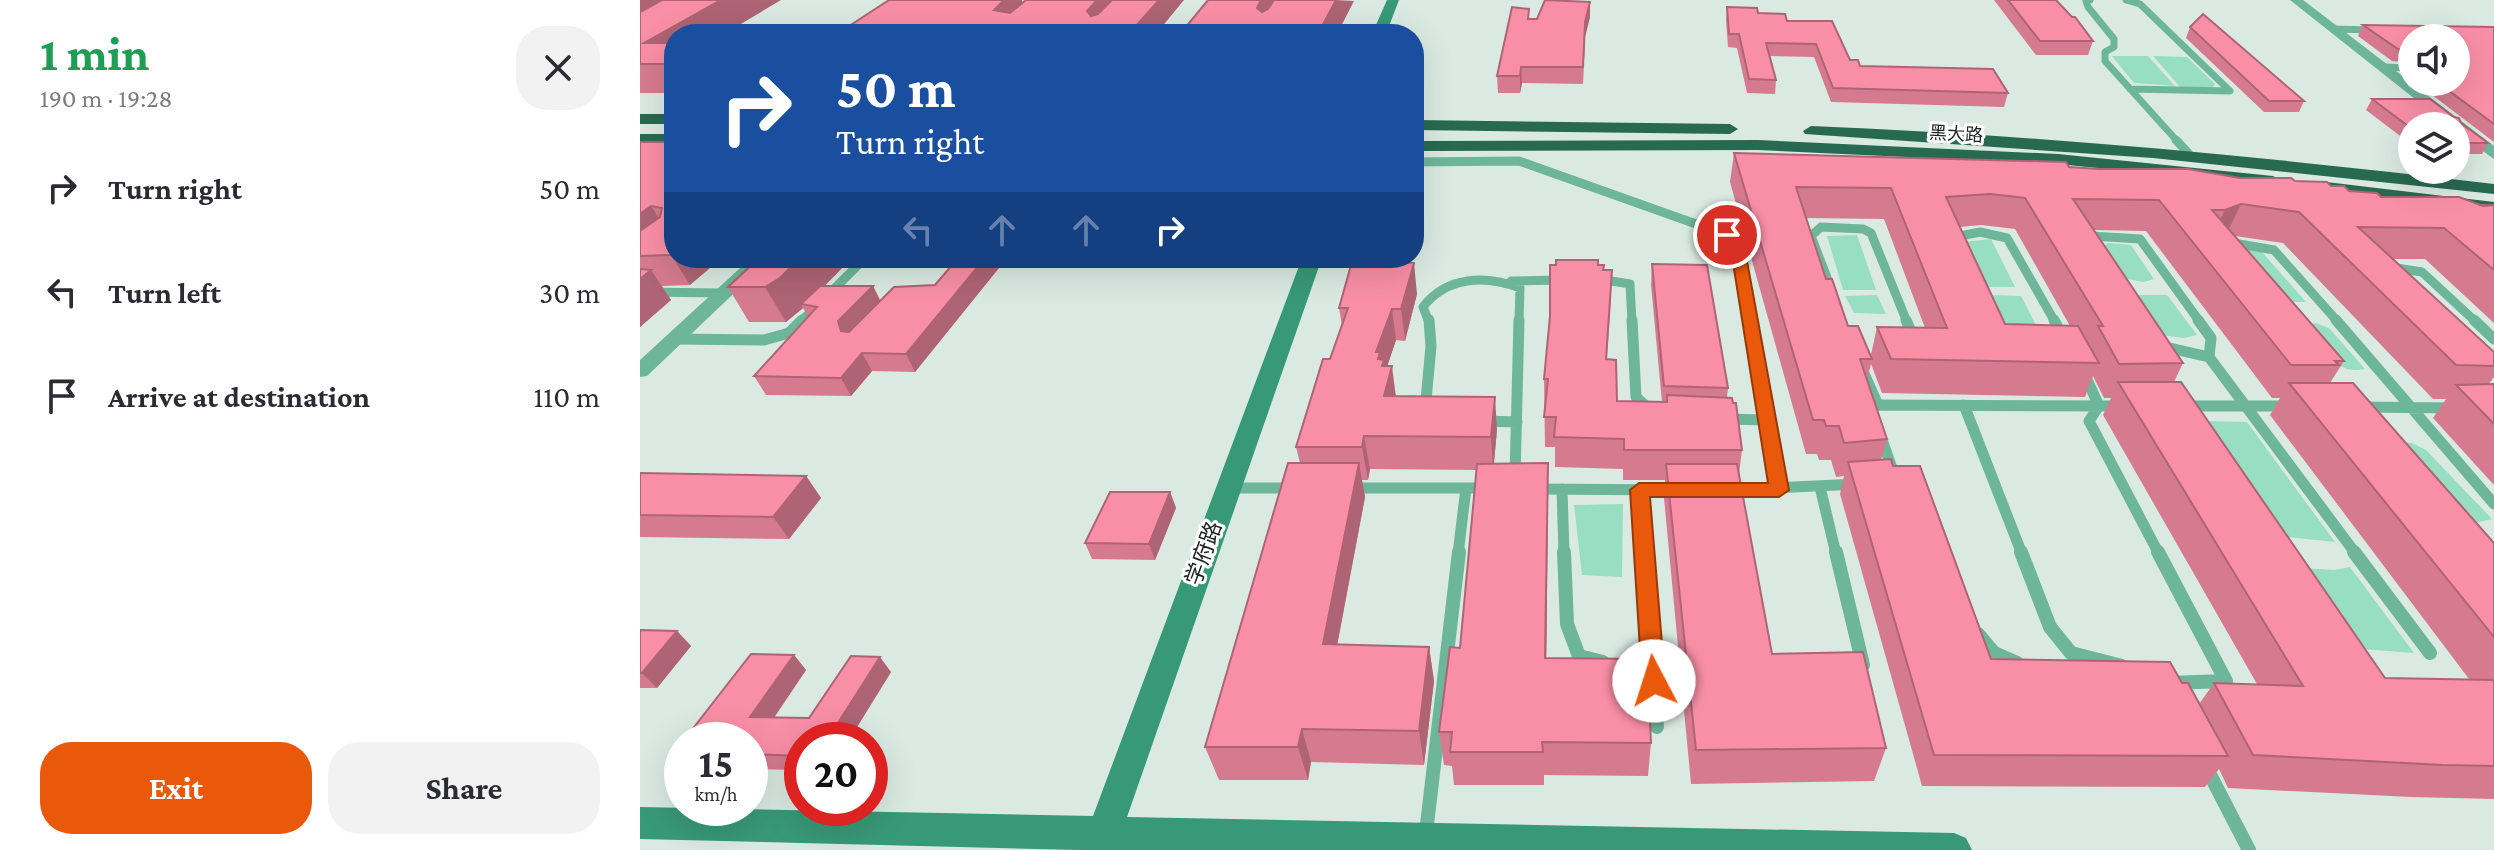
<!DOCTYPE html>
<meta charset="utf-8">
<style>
:root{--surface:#fff;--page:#f2f2f3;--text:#2b2b33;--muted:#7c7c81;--accent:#ea580c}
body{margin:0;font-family:"Crimson Pro","Noto Sans SC",serif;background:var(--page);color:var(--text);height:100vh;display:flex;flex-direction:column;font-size:30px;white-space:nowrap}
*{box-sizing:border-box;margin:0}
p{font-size:26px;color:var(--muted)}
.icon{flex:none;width:44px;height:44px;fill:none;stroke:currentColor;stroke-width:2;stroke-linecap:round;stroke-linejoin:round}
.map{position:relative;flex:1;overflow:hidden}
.panel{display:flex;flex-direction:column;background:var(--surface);width:640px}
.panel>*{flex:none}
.banner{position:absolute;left:24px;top:24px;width:760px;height:244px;border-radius:32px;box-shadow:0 8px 32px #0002;background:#1a4fa0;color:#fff;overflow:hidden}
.controls{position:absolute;left:1758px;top:24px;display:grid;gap:16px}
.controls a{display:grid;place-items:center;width:72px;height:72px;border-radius:50%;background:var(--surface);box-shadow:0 8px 32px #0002;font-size:40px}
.speed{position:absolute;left:24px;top:722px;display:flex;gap:16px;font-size:40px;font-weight:700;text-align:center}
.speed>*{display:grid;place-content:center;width:104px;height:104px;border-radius:50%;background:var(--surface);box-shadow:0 8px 32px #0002;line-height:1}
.speed small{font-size:20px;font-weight:400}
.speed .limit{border:12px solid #d22;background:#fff;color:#111}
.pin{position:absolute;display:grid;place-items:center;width:68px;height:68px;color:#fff;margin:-34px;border:4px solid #fff;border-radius:50%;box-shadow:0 2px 8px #0007}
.me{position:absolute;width:88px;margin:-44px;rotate:355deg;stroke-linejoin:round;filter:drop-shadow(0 0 6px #0008)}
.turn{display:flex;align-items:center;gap:28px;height:168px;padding:0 40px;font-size:36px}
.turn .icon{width:104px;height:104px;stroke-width:2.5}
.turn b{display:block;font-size:56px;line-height:68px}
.lanes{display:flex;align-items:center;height:76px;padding:0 40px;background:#0003;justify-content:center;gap:40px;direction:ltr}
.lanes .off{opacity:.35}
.round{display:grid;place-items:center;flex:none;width:84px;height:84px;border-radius:32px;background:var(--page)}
.head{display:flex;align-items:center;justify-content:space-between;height:136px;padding:0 40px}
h1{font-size:48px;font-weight:700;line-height:60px;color:#1e9e55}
.primary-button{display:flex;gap:16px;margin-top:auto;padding:16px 40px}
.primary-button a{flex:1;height:92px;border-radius:32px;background:var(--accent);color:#fff;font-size:32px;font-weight:700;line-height:92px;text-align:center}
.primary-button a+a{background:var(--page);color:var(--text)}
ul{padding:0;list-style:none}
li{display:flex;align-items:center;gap:24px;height:104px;padding:0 40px}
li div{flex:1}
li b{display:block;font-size:30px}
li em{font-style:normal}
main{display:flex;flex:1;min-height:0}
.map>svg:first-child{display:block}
.green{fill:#98dec2}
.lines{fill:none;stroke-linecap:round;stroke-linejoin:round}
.lane-far3{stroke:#6db699;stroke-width:7}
.lane-far2{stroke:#6db699;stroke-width:9}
.lane-far1{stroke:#6db699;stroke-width:11}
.lane{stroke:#6db699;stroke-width:14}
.street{fill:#6db699;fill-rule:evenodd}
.secondary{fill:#389978;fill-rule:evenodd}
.highway{fill:#286952;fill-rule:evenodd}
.wall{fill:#d67b8f;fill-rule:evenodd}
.shaded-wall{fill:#ae6474}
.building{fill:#f98fa6;stroke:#ae6474;stroke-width:2}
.route{fill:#ea580c;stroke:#983908;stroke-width:2}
.labels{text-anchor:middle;stroke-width:6;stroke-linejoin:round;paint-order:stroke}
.far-street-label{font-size:18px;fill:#1d2220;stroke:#fff}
.street-label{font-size:22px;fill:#1d2220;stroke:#fff}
</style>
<main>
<section class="panel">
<div class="head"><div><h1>1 min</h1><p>190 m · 19:28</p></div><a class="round"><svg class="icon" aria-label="close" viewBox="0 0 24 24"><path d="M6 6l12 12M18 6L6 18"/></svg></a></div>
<ul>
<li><svg class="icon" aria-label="right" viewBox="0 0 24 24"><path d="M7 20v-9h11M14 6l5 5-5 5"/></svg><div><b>Turn right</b></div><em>50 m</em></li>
<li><svg class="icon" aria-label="left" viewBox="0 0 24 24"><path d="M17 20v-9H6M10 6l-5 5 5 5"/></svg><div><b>Turn left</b></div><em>30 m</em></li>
<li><svg class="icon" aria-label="arrive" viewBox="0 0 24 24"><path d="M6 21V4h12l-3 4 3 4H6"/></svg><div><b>Arrive at destination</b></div><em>110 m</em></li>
</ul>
<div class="primary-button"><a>Exit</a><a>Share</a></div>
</section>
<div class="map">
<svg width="1854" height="850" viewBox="0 0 1854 850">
<rect width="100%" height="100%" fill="#daeae3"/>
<!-- green -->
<path class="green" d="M 1472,56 L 1508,56 L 1535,86 L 1494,83 Z
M 1513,56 L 1547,57 L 1575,84 L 1573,87 L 1540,87 Z
M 1217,235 L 1236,290 L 1203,290 L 1187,236 Z
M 1351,239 L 1375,287 L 1346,287 L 1323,242 Z
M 1468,243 L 1491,245 L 1514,279 L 1504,282 L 1482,278 L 1462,248 Z
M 1599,248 L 1622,252 L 1666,302 L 1646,302 Z
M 1237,295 L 1246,314 L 1214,313 L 1205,296 Z
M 1350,295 L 1381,296 L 1397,327 L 1369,325 L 1360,320 Z
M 1490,295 L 1527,295 L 1557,335 L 1544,338 L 1519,335 Z
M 1676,323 L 1689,328 L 1725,369 C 1694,376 1682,347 1665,326 Z
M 1565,421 L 1607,422 L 1695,542 L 1647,537 Z
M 1754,442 L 1772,443 L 1786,450 L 1852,519 L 1835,523 Z
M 983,504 L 982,577 L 942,575 L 934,505 Z
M 1710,567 L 1774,653 L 1721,649 L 1665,568 L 1694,570 Z"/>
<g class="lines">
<!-- lane-far3 -->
<path class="lane-far3" d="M 1450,0 L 1446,1 L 1448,7 L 1474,39 L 1474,47 L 1465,52 L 1465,61 L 1538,142
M 1486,0 L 1500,4 L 1590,91 L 1490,89
M 1693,29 L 1733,30
M 1742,67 L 1772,68"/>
<!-- lane-far2 -->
<path class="lane-far2" d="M 1536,140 L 1549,154
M 774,162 L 879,161 L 1087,235 L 1098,250 L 1110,322
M 1588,242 L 1634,250 L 1698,322
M 1315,243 L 1315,237 L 1340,232 L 1367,238 L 1415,322
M 1449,243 L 1451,236 L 1500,239 L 1560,322
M 1750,267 L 1782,272 L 1836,322
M 959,279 L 990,284 L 992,322
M 871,281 L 922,280
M 0,292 L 84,293
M 1193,293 L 1171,236 L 1181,227 L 1223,229 L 1231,233 L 1267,322
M 189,294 L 225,258
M 160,322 L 177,306
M 789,322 L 783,307 C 807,276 845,275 880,288 L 879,322"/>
<!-- lane-far1 -->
<path class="lane-far1" d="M 992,320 L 996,397 L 1009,409
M 1110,320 L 1139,490
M 1266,320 L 1272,334 L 1269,342
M 1414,320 L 1423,337
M 1558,320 L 1571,338 L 1569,357 L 1716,554
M 1696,320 L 1854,504
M 1834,320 L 1854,339
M 34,339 L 124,340 L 149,333 L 162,320
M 1521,346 L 1569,357
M 1222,369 L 1238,405
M 1444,373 L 1459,406 L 1449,421 L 1519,554
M 1324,405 L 1382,554
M 1544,406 L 1647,406
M 1720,407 L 1814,408
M 1231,410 L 1229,405 L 1483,406
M 785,411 L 791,346 L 789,320
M 1084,419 L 1127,420
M 843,421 L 877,422
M 1240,434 L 1253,471
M 875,476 L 879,320
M 1180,487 L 1196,554
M 587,488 L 654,488
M 711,488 L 850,488
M 895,489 L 1038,490
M 922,489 L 924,554
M 999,490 L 1004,554
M 1087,490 L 1217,484
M 818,554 L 826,488"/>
<!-- lane -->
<path class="lane" d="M 924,552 L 927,624 L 939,656 L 963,662
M 1004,552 L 1017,727
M 1196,552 L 1223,665
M 1381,552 L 1410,627 L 1431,653 L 1482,666
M 1518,552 L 1586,681 L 1528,683
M 1714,552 L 1790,653
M 1338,634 L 1354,653 L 1377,663
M 989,660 L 1012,658
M 1565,765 L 1609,850
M 784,850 L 819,552"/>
<!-- street -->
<path class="street" d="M 1650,0 L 1663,0 L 1854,146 L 1854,159 L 1816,132 L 1816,126 L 1809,126 Z
M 111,258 L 131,258 L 7,376 L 0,377 L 0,360 Z"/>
<!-- secondary -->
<path class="secondary" d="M 747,0 L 759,0 L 746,34 L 732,34 Z
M 662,258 L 682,258 L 487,817 L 1314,833 L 1326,838 L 1332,850 L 440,850 L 0,839 L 0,807 L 453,816 Z"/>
<!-- highway -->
<path class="highway" d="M 0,114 L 34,114 L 34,124 L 0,124 Z
M 774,120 L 1090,124 L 1098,129 L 1090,134 L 774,130 Z
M 1171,126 C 1400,135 1627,157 1854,184 L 1854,194 L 1513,158 L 1165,134 L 1163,131 Z
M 0,134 L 34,134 L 34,144 L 0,144 Z
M 1118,140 L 1418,154 L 1633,176 L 1642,181 L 1633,186 L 1418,164 L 1118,150 L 774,151 L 774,141 Z
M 1678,181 L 1854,202 L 1854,212 L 1672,190 L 1669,186 L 1672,182 Z"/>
</g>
<!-- wall -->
<path class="wall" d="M 0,0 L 34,34 L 34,93 L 0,93 Z
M 1354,0 L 1416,0 L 1453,41 L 1448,55 L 1396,55 Z
M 1087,7 L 1118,13 L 1147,21 L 1220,66 L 1368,93 L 1364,107 L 1191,102 L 1174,57 L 1130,56 L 1136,80 L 1135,94 L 1107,93 L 1097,48 L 1088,47 L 1086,20 Z
M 950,17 L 945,37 L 943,84 L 882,83 L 880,93 L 858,93 L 857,76 L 889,19 Z
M 1723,25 L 1854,27 L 1854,142 L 1775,82 L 1816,82 L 1772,38 L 1772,80 L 1765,74 L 1772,63 L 1752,61 L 1718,36 Z
M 1550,27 L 1664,101 L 1659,112 L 1624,112 L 1546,38 Z
M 1732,99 L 1821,123 L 1848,143 L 1842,154 L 1816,154 L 1816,126 L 1772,126 L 1772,145 L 1726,110 Z
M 0,142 L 50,285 L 22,286 L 31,300 L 0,327 Z
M 1094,153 L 1429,167 L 1655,181 L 1691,186 L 1741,197 L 1854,205 L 1854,323 L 1785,259 L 1753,259 L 1854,352 L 1854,377 L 1849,384 L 1854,384 L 1854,485 L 1793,418 L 1806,399 L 1793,399 L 1643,243 L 1595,236 L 1704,361 L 1690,383 L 1854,543 L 1854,799 L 1771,797 L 1588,788 L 1579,769 L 1565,787 L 1282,786 L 1200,494 L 1204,476 L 1196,477 L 1191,460 L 1179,460 L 1177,454 L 1166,454 L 1090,182 ZM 1166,218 L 1244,219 L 1285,328 L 1237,327 L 1231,355 L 1208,326 L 1186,279 ZM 1341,225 L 1375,229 L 1430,326 L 1365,324 L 1320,227 ZM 1454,230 L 1506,231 L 1632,398 L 1640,398 L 1630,415 L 1829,679 L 1745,678 L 1534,382 L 1543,363 ZM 1231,364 L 1242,393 L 1445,397 L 1453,376 L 1464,398 L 1471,398 L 1463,415 L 1617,684 L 1574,683 L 1559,704 L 1542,683 L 1351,659 L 1253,466 L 1241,460 L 1247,439 L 1227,380 Z
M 318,258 L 367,258 L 275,372 L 232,371 L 211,396 L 126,395 L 114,376 L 168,317 L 163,308 L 146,322 L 109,322 L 88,287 L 233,286 L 240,301 L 295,285 Z
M 580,258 L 631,258 L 626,268 L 583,267 Z
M 767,258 L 777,294 L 765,341 L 756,340 L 747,366 L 756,396 L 857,430 L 854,464 L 908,463 L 906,658 L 1011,743 L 1008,776 L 904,775 L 904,785 L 814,785 L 812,766 L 804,765 L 799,732 L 820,648 L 836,470 L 730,469 L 728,480 L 722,480 L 725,497 L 697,645 L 789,647 L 794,681 L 784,765 L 671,762 L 668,780 L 579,780 L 565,747 L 660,463 L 656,447 L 702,326 L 699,308 Z
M 1012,264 L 1088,388 L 1087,397 L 1102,450 L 1099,474 L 1132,654 L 1246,748 L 1234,781 L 1051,784 L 1024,498 L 1025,480 L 983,480 L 983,469 L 915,467 L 915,447 L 905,447 L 904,379 L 963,270 L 971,298 L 967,359 L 977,401 L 1022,402 L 1011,285 Z
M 0,473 L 166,476 L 181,498 L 149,539 L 0,537 Z
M 530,492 L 536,508 L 515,560 L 452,559 L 445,543 Z
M 0,630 L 37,631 L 51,646 L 17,688 L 0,688 Z
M 154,655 L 166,670 L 134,718 L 169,718 L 251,672 L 209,740 L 162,740 L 162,770 L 110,769 L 110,740 Z
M 35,752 L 42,752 L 42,759 Z"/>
<!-- shaded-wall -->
<path class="shaded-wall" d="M 0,0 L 57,0 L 0,32 Z
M 81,0 L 141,0 L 84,34 L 34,34 L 34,64 L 4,43 Z
M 364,0 L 382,0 L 385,9 L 362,34 L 354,10 Z
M 457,0 L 483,0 L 455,34 L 447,11 Z
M 519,0 L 544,0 L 516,34 L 489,34 Z
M 621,0 L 641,0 L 623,34 L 617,8 Z
M 696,0 L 714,1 L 697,34 L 678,34 Z
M 950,2 L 950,17 L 945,37 L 943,84 L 945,22 Z
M 881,67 L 882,83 L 880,93 L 880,76 Z
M 1601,204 L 1586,235 L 1570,241 L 1585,210 Z
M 11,206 L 30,235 L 0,256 L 0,214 Z
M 34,253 L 34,258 L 82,258 L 50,285 L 31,255 Z
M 160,258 L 212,258 L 166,305 L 161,304 L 163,308 L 146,322 L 125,287 Z
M 345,258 L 367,258 L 275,372 L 266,354 Z
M 624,258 L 631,258 L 626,268 Z
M 766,258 L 769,280 L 774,263 L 777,294 L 765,341 L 761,309 Z
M 11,270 L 31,300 L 0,327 L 0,279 Z
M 233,286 L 242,304 L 211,349 L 201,331 L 198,321 Z
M 752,309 L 756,340 L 746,370 L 752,366 L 756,398 L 744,396 L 736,352 Z
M 222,353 L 232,371 L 211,396 L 201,378 Z
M 855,397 L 857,430 L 853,471 L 851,437 Z
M 724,436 L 730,469 L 728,480 L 722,447 Z
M 719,463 L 725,497 L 691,678 L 683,644 Z
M 908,463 L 908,498 L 906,692 L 905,658 Z
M 166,476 L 181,498 L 149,539 L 133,517 Z
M 530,492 L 536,508 L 515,560 L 509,544 Z
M 37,631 L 51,646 L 17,688 L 2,673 Z
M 789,647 L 794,681 L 784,765 L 779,731 Z
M 154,655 L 166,670 L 124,732 L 110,717 Z
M 240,657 L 251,672 L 209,740 L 187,740 Z
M 662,729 L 671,762 L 668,780 L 658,747 Z"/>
<!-- building -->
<path class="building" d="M 22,0 L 81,0 L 4,43 L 34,43 L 34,64 L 0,64 L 0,12 Z
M 249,0 L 364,0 L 354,10 L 370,13 L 386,0 L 457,0 L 447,11 L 451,16 L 458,14 L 472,0 L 519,0 L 489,34 L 197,34 Z
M 568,0 L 621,0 L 617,8 L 622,12 L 628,9 L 634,0 L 696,0 L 678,34 L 540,34 Z
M 905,0 L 950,2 L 945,22 L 943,67 L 881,67 L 880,76 L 857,76 L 872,7 L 889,9 L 888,19 L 897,19 Z
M 1368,0 L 1416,0 L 1432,17 L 1435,17 L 1453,41 L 1400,41 Z
M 1087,7 L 1117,8 L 1118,13 L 1145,14 L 1147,21 L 1192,21 L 1210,60 L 1218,60 L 1220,66 L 1353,69 L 1368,93 L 1193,88 L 1176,44 L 1126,43 L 1136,80 L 1109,79 L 1099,34 L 1089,34 Z
M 1563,14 L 1664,101 L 1629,101 L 1550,27 Z
M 1723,25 L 1854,27 L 1854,124 L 1797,82 L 1816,82 L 1816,38 L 1772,38 L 1772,51 L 1758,49 Z
M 1732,99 L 1790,99 L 1814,117 L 1819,118 L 1821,123 L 1848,143 L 1816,143 L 1816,126 L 1772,126 L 1772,129 Z
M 0,142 L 34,142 L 34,253 L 31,255 L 0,256 L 0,231 L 20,217 L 22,208 L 11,206 L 0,214 Z
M 1094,153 L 1426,162 L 1429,167 L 1459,169 L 1548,169 L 1600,178 L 1651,178 L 1655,181 L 1687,182 L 1691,186 L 1704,186 L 1709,191 L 1737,193 L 1741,197 L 1819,197 L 1843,206 L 1854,205 L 1854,270 L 1804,228 L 1718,227 L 1854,352 L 1854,366 L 1816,365 L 1659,212 L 1601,204 L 1585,210 L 1572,210 L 1704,361 L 1695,361 L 1699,365 L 1651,365 L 1519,200 L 1433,199 L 1543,363 L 1479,364 L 1458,326 L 1463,326 L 1385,198 L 1350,194 L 1306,197 L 1365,324 L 1438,326 L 1459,363 L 1251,359 L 1237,327 L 1307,328 L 1251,188 L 1156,187 L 1186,279 L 1192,279 L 1208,326 L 1218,326 L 1232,359 L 1220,359 L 1247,439 L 1204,443 L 1199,426 L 1186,426 L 1184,420 L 1173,420 Z
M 119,258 L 160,258 L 140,278 L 125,287 L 88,287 Z
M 318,258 L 345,258 L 266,354 L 222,353 L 201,378 L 114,376 L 177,307 L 161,304 L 180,286 L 233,286 L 198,321 L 201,331 L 209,332 L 254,287 L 295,285 Z
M 713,258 L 766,258 L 765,262 L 774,263 L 761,309 L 752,309 L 736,352 L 740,352 L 738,359 L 744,360 L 742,366 L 752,366 L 744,396 L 855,397 L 851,437 L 724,436 L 722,447 L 656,447 L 683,359 L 690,359 L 708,308 L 699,308 Z
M 916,260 L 958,260 L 958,265 L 964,265 L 963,270 L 972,270 L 966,359 L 976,360 L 977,401 L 1027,402 L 1027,395 L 1092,398 L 1093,403 L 1096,403 L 1102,450 L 984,450 L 984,439 L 914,437 L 916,417 L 904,417 L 908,379 L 904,379 L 910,316 L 910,265 L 916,265 Z
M 1012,264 L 1067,265 L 1088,388 L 1024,386 Z
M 0,269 L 11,270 L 0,279 Z
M 1478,382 L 1541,382 L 1745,678 L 1854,680 L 1854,766 L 1803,765 L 1613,755 L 1574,683 L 1663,686 Z
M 1649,383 L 1713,383 L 1854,543 L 1854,637 Z
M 1854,384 L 1854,424 L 1816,385 Z
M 1251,459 L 1253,466 L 1280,466 L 1351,659 L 1530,662 L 1542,683 L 1548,683 L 1588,756 L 1294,755 L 1208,462 Z
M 648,463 L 719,463 L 683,644 L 789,647 L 779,731 L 662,729 L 658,747 L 565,747 Z
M 908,463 L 905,658 L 1007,659 L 1011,743 L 902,742 L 903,752 L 810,752 L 812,732 L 799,732 L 810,647 L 820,648 L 837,464 Z
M 1026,464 L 1097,464 L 1132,654 L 1223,652 L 1246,748 L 1056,750 Z
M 0,473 L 166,476 L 133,517 L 0,515 Z
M 470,492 L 530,492 L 509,544 L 445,543 Z
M 0,630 L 37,631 L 2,673 L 0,673 Z
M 111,654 L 154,655 L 110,717 L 169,718 L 211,656 L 240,657 L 187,740 L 162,740 L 162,756 L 110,754 L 110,740 L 44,740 Z
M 42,742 L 42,752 L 35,752 Z"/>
<!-- route -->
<path class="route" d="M 1087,231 L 1092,232 L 1105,250 L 1149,490 L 1139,497 L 1010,497 L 1025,681 L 1022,688 L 1014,691 L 1006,688 L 1002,681 L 990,490 L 999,483 L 1128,483 L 1091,250 L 1079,235 Z"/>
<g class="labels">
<!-- far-street labels -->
<g class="far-street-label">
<text transform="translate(1316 134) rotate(3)" y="6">黑大路</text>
</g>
<!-- street labels -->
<g class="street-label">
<text transform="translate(563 553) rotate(-70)" y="8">学府路</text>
</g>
</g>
</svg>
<div class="controls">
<a><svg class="icon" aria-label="sound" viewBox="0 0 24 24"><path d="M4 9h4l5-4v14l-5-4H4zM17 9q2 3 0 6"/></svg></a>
<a><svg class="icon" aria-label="layers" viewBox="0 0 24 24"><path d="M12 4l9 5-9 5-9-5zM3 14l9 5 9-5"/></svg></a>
</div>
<div class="speed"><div>15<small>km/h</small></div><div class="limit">20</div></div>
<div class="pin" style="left:1087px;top:235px;background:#d93025"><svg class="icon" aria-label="arrive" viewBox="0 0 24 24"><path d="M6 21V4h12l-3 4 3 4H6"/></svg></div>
<svg class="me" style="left:1014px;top:681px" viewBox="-20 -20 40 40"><circle r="19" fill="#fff"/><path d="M0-13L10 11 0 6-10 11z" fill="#ea580c"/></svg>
<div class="banner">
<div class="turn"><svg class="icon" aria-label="right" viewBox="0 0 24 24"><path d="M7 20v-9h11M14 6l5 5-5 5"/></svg><div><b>50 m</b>Turn right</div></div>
<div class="lanes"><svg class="icon off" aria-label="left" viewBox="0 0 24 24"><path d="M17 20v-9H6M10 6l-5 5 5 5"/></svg><svg class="icon off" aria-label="ahead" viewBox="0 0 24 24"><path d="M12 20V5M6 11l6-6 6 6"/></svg><svg class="icon off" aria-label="ahead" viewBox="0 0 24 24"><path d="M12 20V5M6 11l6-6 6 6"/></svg><svg class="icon" aria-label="right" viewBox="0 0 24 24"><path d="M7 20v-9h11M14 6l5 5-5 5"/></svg></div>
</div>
</div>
</main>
